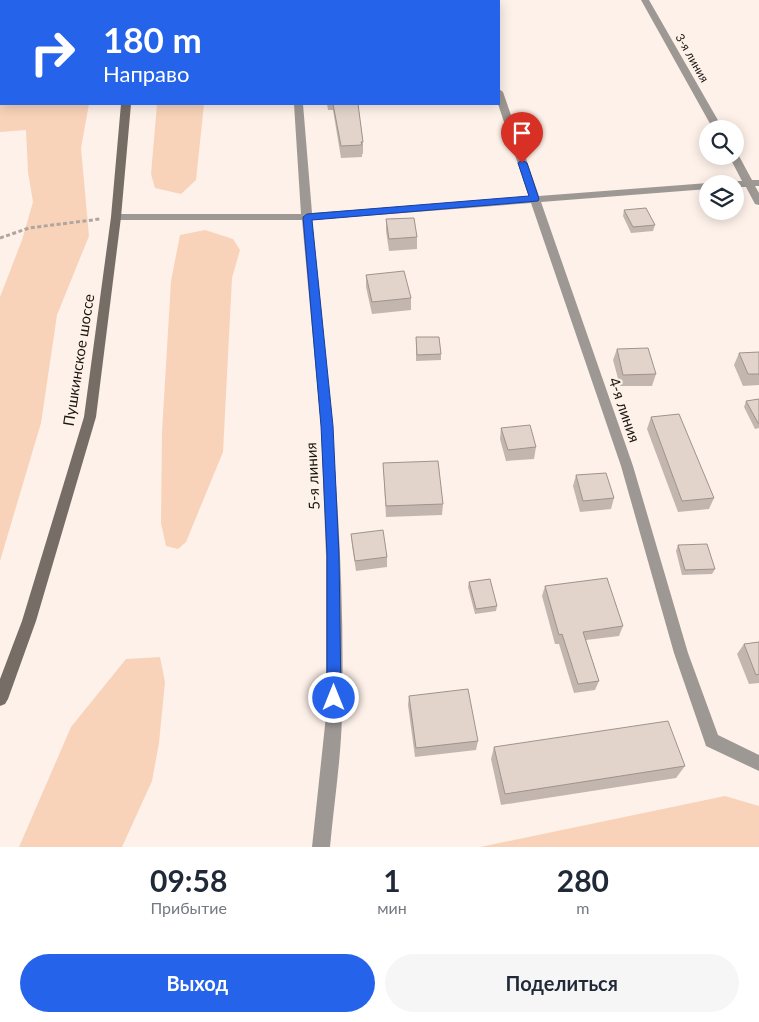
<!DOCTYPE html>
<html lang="ru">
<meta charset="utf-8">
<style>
:root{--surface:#fff;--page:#f6f6f7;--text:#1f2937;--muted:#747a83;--accent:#2563eb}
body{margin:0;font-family:Lato,sans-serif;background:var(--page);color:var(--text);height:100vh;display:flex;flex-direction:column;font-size:19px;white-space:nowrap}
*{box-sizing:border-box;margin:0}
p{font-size:16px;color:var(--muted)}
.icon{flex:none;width:28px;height:28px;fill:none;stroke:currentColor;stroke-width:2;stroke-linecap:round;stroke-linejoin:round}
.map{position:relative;height:847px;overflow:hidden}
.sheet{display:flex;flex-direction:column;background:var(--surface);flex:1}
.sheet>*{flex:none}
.hud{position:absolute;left:0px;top:0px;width:500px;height:105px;box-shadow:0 2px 12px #0003;background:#2563eb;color:#fff;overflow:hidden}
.tools{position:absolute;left:699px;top:120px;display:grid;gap:10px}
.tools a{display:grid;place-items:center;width:45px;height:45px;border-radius:50%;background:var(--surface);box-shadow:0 2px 12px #0003;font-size:25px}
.pin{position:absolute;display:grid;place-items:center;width:42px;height:42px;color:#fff;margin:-51px -21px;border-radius:50% 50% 50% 0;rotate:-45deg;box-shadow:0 0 5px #0007}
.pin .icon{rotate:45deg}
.me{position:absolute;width:55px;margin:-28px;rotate:0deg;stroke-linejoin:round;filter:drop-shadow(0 0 4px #0008)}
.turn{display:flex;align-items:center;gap:18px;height:105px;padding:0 20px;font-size:22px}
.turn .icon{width:65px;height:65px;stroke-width:2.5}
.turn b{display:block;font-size:35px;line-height:42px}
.eta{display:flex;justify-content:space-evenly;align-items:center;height:85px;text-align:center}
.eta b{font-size:30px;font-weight:700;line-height:35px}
.primary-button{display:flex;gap:10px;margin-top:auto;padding:10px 20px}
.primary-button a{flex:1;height:58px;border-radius:30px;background:var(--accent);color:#fff;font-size:20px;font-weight:700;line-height:58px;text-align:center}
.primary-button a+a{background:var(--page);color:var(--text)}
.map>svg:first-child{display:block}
.green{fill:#f8d3ba}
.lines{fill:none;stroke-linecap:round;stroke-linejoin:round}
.path{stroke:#afa69f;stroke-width:3;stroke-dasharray:4 2.5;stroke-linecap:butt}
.minor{fill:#9e9894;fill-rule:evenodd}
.secondary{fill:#766d67;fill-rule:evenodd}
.wall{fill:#c2b6ae}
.building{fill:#e2d4ca;stroke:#9e948d}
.route{fill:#2563eb;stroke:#184099}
.labels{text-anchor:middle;stroke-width:4.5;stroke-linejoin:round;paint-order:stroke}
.far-street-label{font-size:12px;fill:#1b1612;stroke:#fdf1e9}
.street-label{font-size:15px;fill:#1b1612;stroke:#fdf1e9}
</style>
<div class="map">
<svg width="759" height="847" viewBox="0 0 759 847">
<rect width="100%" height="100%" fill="#fdf1e9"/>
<!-- green -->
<path class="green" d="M 0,0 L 105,0 L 1,1 L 1,104 L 89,104 L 81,148 L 89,236 L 57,315 L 41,423 L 0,561 L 0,297 L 22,240 L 33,202 L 28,172 L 26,130 L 0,132 Z
M 157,104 L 204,104 L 196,180 L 181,194 L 155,188 L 151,174 Z
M 205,230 L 233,239 L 240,250 L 232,278 L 223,452 L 186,542 L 178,549 L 166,546 L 161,523 L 162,432 L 171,281 L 180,235 Z
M 160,657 L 165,682 L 159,743 L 152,781 L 122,847 L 19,847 L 71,727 L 126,659 Z
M 725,796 L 759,806 L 759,847 L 480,847 Z"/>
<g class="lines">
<!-- path -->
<path class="path" d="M 0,238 L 29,228 L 100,219"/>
<!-- minor -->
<path class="minor" d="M 288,0 L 296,0 L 296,1 L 288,1 Z
M 464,0 L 472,0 L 473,1 L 465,1 Z
M 641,0 L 649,0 L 723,129 L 713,129 Z
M 499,89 L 503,92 L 539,196 L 708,183 L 711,184 L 708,184 L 708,189 L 541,202 L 633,466 L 688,653 L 718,735 L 759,755 L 759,771 L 706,746 L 704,740 L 674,653 L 621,466 L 531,203 L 312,220 C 329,384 346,549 342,715 C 341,759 334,803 330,847 L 312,847 L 326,716 L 326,555 L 321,426 L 302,220 L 116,220 L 111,217 L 116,214 L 301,214 L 294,104 L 303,104 L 312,213 L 529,197 L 498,104 Z
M 735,153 L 739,156 L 752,180 L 759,180 L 759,186 L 755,186 L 759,193 L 759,205 L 755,204 L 746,187 L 735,187 L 735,184 L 730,184 L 735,181 L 742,181 L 729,156 L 735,156 Z"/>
<!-- secondary -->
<path class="secondary" d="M 132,0 L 140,0 L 140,1 L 132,1 Z
M 121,104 L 131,104 L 121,217 L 96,417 L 36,621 L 8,699 L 5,704 L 0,706 L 0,679 L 22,621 L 84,417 L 111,217 Z"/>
</g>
<!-- wall -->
<path class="wall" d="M 327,104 L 358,104 L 363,142 L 363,154 L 362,154 L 362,157 L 341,158 L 333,110 L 328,110 Z
M 624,210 L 655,225 L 653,231 L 631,233 L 623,216 Z
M 386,219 L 417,237 L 417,249 L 389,251 L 386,231 Z
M 366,275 L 411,298 L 411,310 L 372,314 L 366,287 Z
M 416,337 L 441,354 L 441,360 L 416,361 Z
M 617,349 L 656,374 L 652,386 L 620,386 L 613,360 Z
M 759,352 L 759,385 L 743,386 L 734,365 L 739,353 Z
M 759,399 L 759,428 L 755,429 L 744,407 L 746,401 Z
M 651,417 L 714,498 L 709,509 L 678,512 L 647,429 Z
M 501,428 L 536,447 L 534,459 L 506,461 L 500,439 Z
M 383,463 L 443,504 L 442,515 L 386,517 Z
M 576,475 L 614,498 L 611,509 L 580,512 L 573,486 Z
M 351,534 L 387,557 L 387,567 L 356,571 L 352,545 Z
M 678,545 L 715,569 L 712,574 L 682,575 L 676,551 Z
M 469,582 L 497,606 L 496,611 L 475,614 L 468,587 Z
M 545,586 L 623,626 L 619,636 L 586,640 L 599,681 L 595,690 L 574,693 L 559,644 L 555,644 L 542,596 Z
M 759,642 L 759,683 L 749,684 L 737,654 L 744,644 Z
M 409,696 L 478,741 L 476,750 L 415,757 L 408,705 Z
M 494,747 L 685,766 L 676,778 L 501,805 L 491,759 Z"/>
<!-- building -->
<path class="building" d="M 333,104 L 358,104 L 363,142 L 361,142 L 362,145 L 341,146 Z
M 646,208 L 655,225 L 633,227 L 624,210 Z
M 414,218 L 417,237 L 389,239 L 386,219 Z
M 404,271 L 411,298 L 372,302 L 366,275 Z
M 416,337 L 439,337 L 441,354 L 417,355 Z
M 648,348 L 656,374 L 623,375 L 617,349 Z
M 759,352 L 759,374 L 748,374 L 739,353 Z
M 759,399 L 759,423 L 758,423 L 746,401 Z
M 679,414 L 714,498 L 682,501 L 651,417 Z
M 530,425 L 536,447 L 508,450 L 501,428 Z
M 438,461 L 443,504 L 386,506 L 383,463 Z
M 606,473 L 614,498 L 583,501 L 576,475 Z
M 383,530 L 387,557 L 355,561 L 351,534 Z
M 707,544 L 715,569 L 685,570 L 678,545 Z
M 607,578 L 623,626 L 583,632 L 599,681 L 578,684 L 562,634 L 559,635 L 545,586 Z
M 490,579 L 497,606 L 476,609 L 469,582 Z
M 759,642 L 759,674 L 756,675 L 744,644 Z
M 468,689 L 478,741 L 416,748 L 409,696 Z
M 668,721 L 685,766 L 505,794 L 494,747 Z"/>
<!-- route -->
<path class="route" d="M 522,160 L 527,163 L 539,199 L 538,201 L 312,220 L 333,426 L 339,555 L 341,698 L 339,703 L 334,705 L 329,703 L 327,698 L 327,555 L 321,426 L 303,217 L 307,214 L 529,196 L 518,163 Z"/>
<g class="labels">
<!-- far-street labels -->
<g class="far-street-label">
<text transform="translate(692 58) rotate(60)" y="4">3-я линия</text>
</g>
<!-- street labels -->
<g class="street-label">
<text transform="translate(79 360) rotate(-81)" y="5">Пушкинское шоссе</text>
<text transform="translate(624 410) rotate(71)" y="5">4-я линия</text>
<text transform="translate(313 476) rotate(-93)" y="5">5-я линия</text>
</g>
</g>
</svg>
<div class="tools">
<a><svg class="icon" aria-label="search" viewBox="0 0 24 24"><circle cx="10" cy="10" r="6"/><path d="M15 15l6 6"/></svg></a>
<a><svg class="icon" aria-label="layers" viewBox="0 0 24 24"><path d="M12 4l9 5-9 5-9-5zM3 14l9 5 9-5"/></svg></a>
</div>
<div class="pin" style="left:522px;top:163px;background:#d93025"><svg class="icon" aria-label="arrive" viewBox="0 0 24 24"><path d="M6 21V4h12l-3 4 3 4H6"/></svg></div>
<svg class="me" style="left:334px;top:698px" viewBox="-20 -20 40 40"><circle r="17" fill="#2563eb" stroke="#fff" stroke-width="3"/><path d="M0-11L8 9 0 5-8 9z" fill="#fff"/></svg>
<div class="hud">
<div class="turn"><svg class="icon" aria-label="right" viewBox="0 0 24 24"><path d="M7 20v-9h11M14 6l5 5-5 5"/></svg><div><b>180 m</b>Направо</div></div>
</div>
</div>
<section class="sheet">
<div class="eta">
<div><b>09:58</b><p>Прибытие</p></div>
<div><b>1</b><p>мин</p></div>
<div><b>280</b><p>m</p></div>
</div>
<div class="primary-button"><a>Выход</a><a>Поделиться</a></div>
</section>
